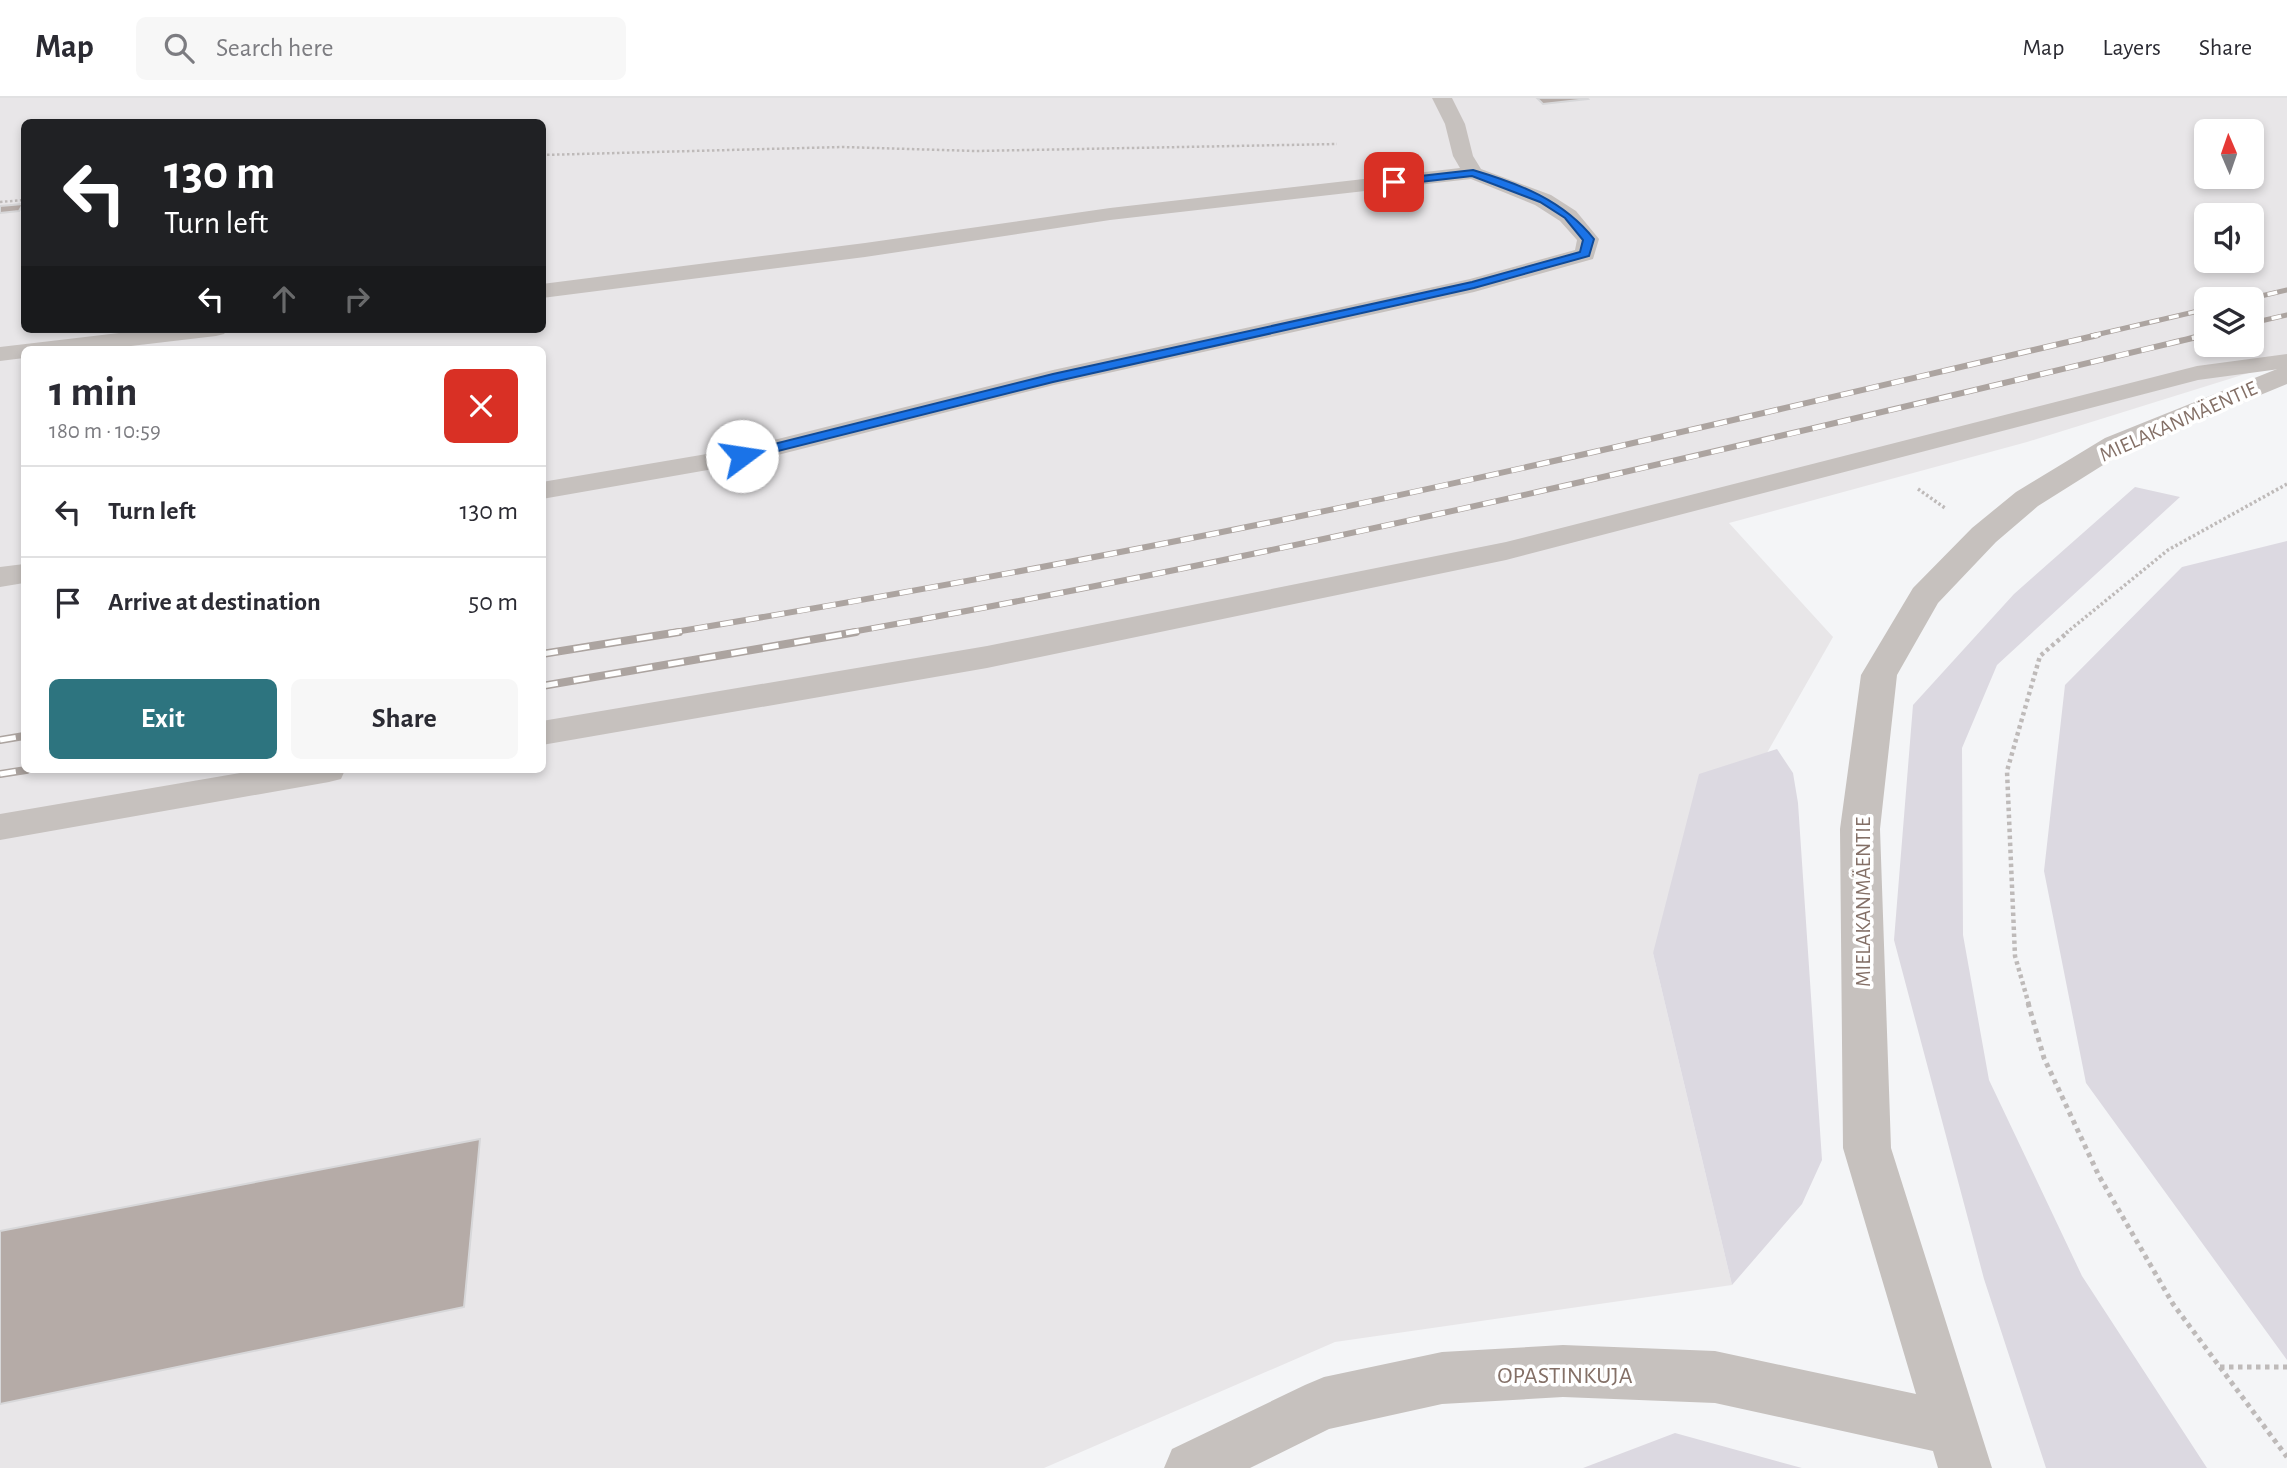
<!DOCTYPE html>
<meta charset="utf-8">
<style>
:root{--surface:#fff;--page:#f7f7f7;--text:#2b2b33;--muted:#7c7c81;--line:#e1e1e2;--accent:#2d747f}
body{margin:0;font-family:"Alegreya Sans",sans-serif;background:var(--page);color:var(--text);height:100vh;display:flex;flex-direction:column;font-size:26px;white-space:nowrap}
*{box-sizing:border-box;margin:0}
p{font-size:23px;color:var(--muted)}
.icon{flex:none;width:38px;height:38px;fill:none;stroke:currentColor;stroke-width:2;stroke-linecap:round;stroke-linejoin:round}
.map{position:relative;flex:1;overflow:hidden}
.panel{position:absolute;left:21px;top:248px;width:525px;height:427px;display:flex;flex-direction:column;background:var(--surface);border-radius:10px;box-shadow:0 4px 10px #0003}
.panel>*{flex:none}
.banner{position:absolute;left:21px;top:21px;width:525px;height:214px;border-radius:10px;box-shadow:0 4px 10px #0003;background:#202124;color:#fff;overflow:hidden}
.needle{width:46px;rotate:358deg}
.fabs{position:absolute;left:2194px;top:21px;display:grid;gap:14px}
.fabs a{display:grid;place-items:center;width:70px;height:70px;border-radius:10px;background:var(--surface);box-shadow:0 4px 10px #0003;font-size:35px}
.pin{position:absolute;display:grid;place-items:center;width:60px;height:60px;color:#fff;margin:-30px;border-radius:14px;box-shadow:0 4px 10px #0006}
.me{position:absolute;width:77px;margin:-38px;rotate:76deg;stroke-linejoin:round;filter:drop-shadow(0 0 5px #0008)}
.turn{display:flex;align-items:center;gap:24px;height:147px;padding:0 28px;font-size:32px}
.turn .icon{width:91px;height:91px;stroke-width:2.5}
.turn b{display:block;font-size:49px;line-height:60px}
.lanes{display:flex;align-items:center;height:66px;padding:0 28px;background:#0003;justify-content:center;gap:35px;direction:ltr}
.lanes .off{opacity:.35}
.round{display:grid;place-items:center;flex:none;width:74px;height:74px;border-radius:10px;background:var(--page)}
.head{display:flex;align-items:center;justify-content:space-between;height:119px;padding:0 28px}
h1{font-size:42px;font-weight:600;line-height:52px}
.primary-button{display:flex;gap:14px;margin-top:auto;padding:14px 28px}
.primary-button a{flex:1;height:80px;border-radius:10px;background:var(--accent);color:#fff;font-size:28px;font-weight:600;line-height:80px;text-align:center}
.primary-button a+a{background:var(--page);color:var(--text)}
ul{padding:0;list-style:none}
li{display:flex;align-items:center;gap:21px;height:91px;padding:0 28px;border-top:2px solid var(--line)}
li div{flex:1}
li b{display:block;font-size:26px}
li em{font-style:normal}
header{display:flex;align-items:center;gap:42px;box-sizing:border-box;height:98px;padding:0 35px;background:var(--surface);border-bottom:2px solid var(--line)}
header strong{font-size:33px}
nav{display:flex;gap:38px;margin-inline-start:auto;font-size:24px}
.search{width:490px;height:63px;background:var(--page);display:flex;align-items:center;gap:18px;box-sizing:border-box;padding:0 24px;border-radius:10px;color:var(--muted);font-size:26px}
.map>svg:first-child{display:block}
.built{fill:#e8e6e8;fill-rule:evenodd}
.green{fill:#dcd9e1}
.building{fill:#b5aba7;stroke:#d7d7d9;stroke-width:2}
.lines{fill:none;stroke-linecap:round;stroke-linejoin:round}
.path-far3{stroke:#bebab9;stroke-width:2.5;stroke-dasharray:2.5 2.5;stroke-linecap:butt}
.path-far2{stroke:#bebab9;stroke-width:3.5;stroke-dasharray:2.5 2.5;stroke-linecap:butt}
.path-far1{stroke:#bebab9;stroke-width:4.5;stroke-dasharray:3.5 3.5;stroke-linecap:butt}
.path{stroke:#bebab9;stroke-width:5;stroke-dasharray:4.5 4.5;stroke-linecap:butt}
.service{fill:#c6c1be;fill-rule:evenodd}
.minor{fill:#c6c1be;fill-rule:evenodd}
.rail-far2-casing{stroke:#aca4a0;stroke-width:5}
.rail-far1-casing{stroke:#aca4a0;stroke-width:6}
.rail-casing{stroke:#aca4a0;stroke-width:8}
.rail-far2{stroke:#fff;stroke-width:3.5;stroke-dasharray:10;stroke-linecap:butt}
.rail-far1{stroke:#fff;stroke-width:4.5;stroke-dasharray:13;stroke-linecap:butt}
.rail{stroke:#fff;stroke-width:5;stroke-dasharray:16;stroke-linecap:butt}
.route{fill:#1a73e8;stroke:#114b97;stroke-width:2}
.labels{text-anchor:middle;stroke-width:7;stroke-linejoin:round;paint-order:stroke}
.street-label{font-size:21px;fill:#847067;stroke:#fff}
.near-street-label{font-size:24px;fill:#847067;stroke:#fff}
</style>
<header>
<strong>Map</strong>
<div class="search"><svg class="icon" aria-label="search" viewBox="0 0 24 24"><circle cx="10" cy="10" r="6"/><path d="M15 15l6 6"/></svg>Search here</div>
<nav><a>Map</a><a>Layers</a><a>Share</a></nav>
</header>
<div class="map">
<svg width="2287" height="1370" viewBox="0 0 2287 1370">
<rect width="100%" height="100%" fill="#f4f5f7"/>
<!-- built -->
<path class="built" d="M 0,0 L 2287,0 L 2287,263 L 2027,344 L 1729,425 L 1833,539 L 1653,855 L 1732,1187 L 1335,1244 L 1044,1370 L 0,1370 ZM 24,24 L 542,24 L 542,231 L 24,231 ZM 2207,33 L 2252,33 L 2252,79 L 2207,79 ZM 2207,117 L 2252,117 L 2252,163 L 2207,163 ZM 2207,201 L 2252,201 L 2252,247 L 2207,247 ZM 24,252 L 542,252 L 542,672 L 24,672 Z"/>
<!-- green -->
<path class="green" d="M 2135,389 L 2180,399 L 1997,567 L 1962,650 L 1963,837 L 1989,982 L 2082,1178 L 2207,1370 L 2046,1370 L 1984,1181 L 1894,842 L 1913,607 L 2014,496 Z
M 2287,443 L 2287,1262 L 2086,985 L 2044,773 L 2065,587 L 2182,469 Z
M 1777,651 L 1793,675 L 1798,705 L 1822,1062 L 1802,1106 L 1732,1187 L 1653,855 L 1699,676 Z
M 1675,1335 L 1802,1370 L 1583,1370 Z"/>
<!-- building -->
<path class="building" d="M 1537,0 L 1587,0 L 1588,1 L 1543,6 Z
M 23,106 L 19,113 L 0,115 L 0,108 Z
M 480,1041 L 464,1209 L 0,1306 L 0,1133 Z"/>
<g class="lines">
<!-- path-far3 -->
<path class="path-far3" d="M 542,57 L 842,49 L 976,53 L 1337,46
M 0,104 L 24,102"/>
<!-- path-far2 -->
<path class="path-far2" d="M 1918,391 L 1945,410
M 2066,535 L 2168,452 L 2287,386"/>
<!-- path-far1 -->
<path class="path-far1" d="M 2029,907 L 2015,858 L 2007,673 L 2040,558 L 2068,534"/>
<!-- path -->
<path class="path" d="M 2028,905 L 2044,960 L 2099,1078 L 2173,1206 L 2287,1359
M 2220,1269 L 2287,1269"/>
<!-- service -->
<path class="service" d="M 1432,0 L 1452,0 L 1465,26 L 1473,58 L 1481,71 L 1551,97 L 1576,113 L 1599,141 L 1593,161 L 1474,194 L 1054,287 L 742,366 L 542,401 L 542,384 L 742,350 L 1053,272 L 1470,181 L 1575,152 L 1577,142 L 1560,123 L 1535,107 L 1471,81 L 1110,122 L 865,159 L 542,200 L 542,186 L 865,145 L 1110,110 L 1460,70 L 1453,58 L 1445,26 Z
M 153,231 L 228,231 L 224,236 L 216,238 L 97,252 L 24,252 L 24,260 L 0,263 L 0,249 Z
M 2287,256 L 2287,270 L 2198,282 L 1506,462 L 987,570 L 542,647 L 542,623 L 987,548 L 1506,444 L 2197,268 Z
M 24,466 L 24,485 L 0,489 L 0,469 Z
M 257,672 L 345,672 L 341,681 L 329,684 L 0,742 L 0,716 Z"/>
<!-- minor -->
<path class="minor" d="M 2287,267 L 2287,286 L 2127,352 L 2038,408 L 1996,444 L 1938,505 L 1897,577 L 1880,731 L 1891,1050 L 1992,1370 L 1938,1370 L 1933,1353 L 1715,1305 L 1563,1299 L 1442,1306 L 1329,1331 L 1250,1370 L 1164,1370 L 1172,1351 L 1305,1287 L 1324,1279 L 1442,1254 L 1563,1247 L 1715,1253 L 1916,1296 L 1843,1050 L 1840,731 L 1861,577 L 1913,490 L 1972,430 L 2016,394 L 2105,340 Z"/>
<defs>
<path id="rail-far2" d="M 2248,201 L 2287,192
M 2252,225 L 2287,217
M 2091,238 L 2207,211
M 2197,238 L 2207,236"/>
<path id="rail-far1" d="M 669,535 C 878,500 1088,462 1296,419 C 1565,363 1831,299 2098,237
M 846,535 C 1303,454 1754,345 2205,237"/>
<path id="rail" d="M 542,556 L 679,534
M 542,588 L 856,534
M 0,642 L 24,638
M 0,676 L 26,672"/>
</defs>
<!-- rail-far2 casing -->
<use href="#rail-far2" class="rail-far2-casing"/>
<!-- rail-far1 casing -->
<use href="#rail-far1" class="rail-far1-casing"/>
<!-- rail casing -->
<use href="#rail" class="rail-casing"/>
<!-- rail-far2 -->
<use href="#rail-far2" class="rail-far2"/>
<!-- rail-far1 -->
<use href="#rail-far1" class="rail-far1"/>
<!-- rail -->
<use href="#rail" class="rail"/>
</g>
<!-- route -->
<path class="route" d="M 1473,72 C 1520,86 1563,102 1594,141 L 1589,158 L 1474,190 L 1053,284 L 742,362 L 736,358 L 738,355 L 1053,276 L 1472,184 L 1580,154 L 1583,142 L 1565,120 L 1540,104 L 1472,78 L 1394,87 L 1389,84 L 1394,81 Z"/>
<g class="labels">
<!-- street labels -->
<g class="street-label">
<text transform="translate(2178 323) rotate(-24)" y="7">MIELAKANMÄENTIE</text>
<text transform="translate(1863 804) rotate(-90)" y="7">MIELAKANMÄENTIE</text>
</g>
<!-- near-street labels -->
<g class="near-street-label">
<text x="1565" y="1285">OPASTINKUJA</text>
</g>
</g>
</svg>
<div class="fabs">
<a><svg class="needle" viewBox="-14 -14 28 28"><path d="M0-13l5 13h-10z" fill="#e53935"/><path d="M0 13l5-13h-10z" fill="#7c7c81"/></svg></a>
<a><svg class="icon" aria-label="sound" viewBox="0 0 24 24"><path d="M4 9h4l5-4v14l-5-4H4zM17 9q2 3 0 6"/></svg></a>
<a><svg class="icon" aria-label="layers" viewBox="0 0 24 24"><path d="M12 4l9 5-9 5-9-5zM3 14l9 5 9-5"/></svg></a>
</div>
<div class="pin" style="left:1394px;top:84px;background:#d93025"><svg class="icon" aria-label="arrive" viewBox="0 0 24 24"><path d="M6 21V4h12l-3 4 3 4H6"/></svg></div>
<svg class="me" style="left:742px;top:358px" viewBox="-20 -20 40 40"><circle r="19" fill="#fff"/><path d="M0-13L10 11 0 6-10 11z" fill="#1a73e8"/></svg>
<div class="banner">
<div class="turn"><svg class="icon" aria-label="left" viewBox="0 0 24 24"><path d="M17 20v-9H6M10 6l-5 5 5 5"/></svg><div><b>130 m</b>Turn left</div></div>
<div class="lanes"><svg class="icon" aria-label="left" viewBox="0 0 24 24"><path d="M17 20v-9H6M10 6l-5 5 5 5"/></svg><svg class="icon off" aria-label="ahead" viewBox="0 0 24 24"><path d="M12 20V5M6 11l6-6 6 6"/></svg><svg class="icon off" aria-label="right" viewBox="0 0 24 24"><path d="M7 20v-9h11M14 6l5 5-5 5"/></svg></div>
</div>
<section class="panel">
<div class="head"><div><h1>1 min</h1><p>180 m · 10:59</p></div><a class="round" style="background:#d93025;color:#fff"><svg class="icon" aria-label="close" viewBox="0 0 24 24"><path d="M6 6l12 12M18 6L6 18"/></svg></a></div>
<ul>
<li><svg class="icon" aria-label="left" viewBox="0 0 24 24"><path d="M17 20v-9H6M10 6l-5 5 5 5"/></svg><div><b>Turn left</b></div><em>130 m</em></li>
<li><svg class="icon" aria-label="arrive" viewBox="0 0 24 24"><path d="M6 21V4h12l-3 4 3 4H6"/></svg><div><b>Arrive at destination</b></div><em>50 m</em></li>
</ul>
<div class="primary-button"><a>Exit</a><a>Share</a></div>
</section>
</div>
